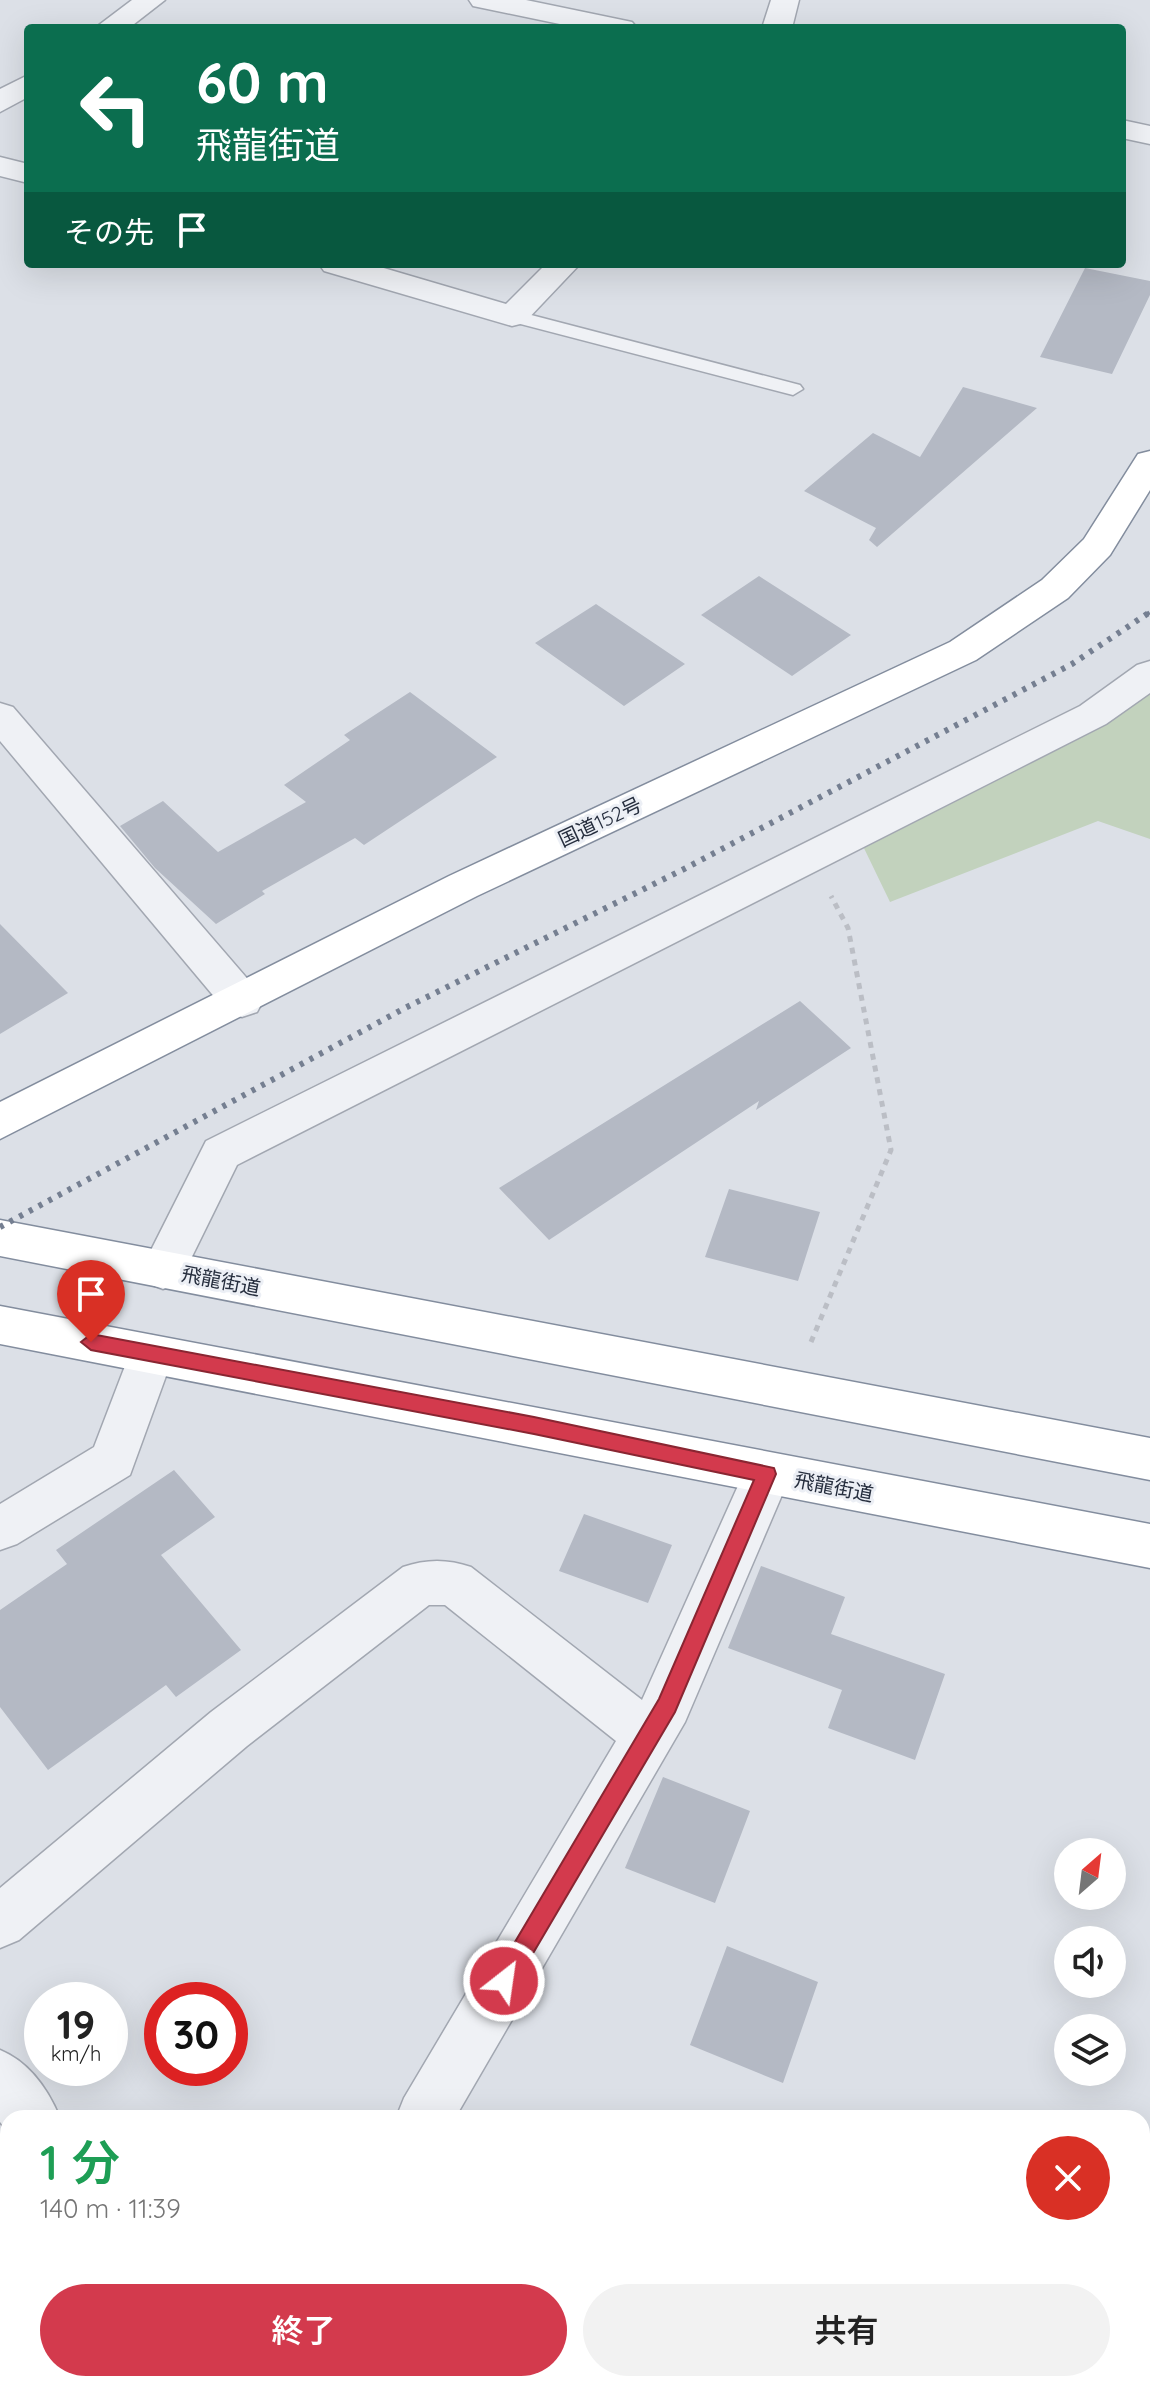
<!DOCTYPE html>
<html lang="ja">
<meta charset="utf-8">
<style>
:root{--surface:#fff;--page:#f2f2f2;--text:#222;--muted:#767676;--accent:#d33a4d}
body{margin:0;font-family:Quicksand,"Noto Sans JP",sans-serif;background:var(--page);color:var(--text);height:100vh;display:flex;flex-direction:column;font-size:30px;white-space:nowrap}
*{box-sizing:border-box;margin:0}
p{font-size:26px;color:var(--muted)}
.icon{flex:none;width:44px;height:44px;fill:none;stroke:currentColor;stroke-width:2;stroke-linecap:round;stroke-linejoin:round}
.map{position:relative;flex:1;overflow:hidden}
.drawer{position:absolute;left:0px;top:2110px;width:1150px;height:282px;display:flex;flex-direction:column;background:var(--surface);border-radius:24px 24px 0 0;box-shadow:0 8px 32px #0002}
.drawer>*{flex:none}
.top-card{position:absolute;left:24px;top:24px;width:1102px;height:244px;border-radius:8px;box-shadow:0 8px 32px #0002;background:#0b6e4f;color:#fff;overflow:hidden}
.needle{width:52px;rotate:28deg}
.controls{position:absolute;left:1054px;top:1838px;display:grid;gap:16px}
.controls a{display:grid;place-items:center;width:72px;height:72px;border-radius:50%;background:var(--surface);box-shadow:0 8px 32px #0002;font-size:40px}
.speed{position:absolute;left:24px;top:1982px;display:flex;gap:16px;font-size:40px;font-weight:700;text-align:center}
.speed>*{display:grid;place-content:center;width:104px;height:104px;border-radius:50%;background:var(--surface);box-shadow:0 8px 32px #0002;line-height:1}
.speed small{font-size:20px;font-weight:400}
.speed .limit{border:12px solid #d22;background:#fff;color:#111}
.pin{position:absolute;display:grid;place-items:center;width:68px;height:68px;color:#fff;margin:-82px -34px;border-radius:50% 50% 50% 0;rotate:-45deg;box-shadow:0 0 8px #0007}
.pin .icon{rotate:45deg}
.me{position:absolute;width:88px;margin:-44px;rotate:30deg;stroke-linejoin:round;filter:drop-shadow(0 0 6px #0008)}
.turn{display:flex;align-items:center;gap:28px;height:168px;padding:0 40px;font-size:36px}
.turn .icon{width:104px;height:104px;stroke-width:2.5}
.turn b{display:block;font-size:56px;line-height:68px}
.then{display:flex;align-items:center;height:76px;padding:0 40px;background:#0003;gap:16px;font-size:30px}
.round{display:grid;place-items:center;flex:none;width:84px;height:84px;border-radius:42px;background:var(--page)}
.headline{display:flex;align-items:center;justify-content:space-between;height:136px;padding:0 40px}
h1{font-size:48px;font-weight:600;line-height:60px;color:#1e9e55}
.action{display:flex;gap:16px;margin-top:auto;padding:16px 40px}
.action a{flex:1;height:92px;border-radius:48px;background:var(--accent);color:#fff;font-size:32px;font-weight:600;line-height:92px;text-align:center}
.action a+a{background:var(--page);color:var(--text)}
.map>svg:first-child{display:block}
.green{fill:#c2d2bd}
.building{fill:#b4b9c4}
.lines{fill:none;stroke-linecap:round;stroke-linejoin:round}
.service-casing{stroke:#a2a7b1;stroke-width:3}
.minor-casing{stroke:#a2a7b1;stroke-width:3}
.trunk-casing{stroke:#838d9e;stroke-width:3}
.path{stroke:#bbbec5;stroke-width:5;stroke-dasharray:6 6;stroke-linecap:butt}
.service{fill:#eff1f5;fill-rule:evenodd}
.minor{fill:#eff1f5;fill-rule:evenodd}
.trunk{fill:#fff;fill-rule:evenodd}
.rail-far1{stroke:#757f91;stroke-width:4;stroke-dasharray:3 6;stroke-linecap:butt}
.rail{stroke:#757f91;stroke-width:6;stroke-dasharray:4 7;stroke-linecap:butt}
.route{fill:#d33a4d;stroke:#892632;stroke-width:2}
.labels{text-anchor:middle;stroke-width:6;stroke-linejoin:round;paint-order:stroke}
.street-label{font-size:20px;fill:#262e3e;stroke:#eceff5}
</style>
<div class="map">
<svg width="1150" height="2391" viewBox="0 0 1150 2391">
<rect width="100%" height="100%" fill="#dce0e7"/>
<!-- green -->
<path class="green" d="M 1150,666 L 1150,839 L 1098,821 L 890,902 L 861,842 Z"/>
<!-- building -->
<path class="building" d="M 1085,268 L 1150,281 L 1150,295 L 1112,374 L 1040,357 Z
M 963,387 L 1037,408 L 877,547 L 869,540 L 876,528 L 804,491 L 873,433 L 920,457 Z
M 759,576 L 851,635 L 792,676 L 701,615 Z
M 596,604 L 685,664 L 624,706 L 535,643 Z
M 410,692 L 497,757 L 364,845 L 355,838 L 262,891 L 265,894 L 216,924 L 155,868 L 120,826 L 163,801 L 218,852 L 306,802 L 284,785 L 350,740 L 344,735 Z
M 0,924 L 68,993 L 0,1034 Z
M 800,1001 L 851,1048 L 756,1110 L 759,1101 L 549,1240 L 499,1188 Z
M 729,1189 L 820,1212 L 798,1281 L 705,1257 Z
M 174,1470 L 215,1517 L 161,1555 L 241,1650 L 176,1697 L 166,1685 L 48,1770 L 0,1707 L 0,1610 L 67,1564 L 56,1550 Z
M 584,1514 L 672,1545 L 648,1603 L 559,1571 Z
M 761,1566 L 845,1597 L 831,1634 L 945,1674 L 915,1760 L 828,1728 L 842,1690 L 728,1648 Z
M 663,1777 L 750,1811 L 715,1903 L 625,1868 Z
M 727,1946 L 818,1982 L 783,2083 L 690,2045 Z"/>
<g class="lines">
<defs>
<path id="service" d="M 512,310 L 800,385 L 803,389 L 793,395 L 505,320 L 502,316 Z"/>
<path id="minor" d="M 132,0 L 165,0 L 129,28 L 95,28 Z
M 469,0 L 526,0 L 632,22 L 637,28 L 579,28 L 473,6 Z
M 771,0 L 799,0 L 792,28 L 762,28 Z
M 28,75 L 28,97 L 0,112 L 0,89 Z
M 1122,120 L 1150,126 L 1150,144 L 1122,138 Z
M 0,157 L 28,164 L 28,183 L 0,176 Z
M 319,264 L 370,264 L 506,304 L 546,264 L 580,264 L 524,323 L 512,326 L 324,271 Z
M 1150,661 L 1150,693 L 1106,724 L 237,1165 L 179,1283 L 163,1289 L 147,1283 L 141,1270 L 206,1141 L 1080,706 L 1137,665 Z
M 0,703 L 13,707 L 257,990 L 263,1001 L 257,1012 L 242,1017 L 227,1012 L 0,741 Z
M 151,1335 L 167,1340 L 174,1354 L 130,1475 L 17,1544 L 0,1550 L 0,1504 L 94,1447 L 135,1340 Z
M 767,1453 L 784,1459 L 791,1474 L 685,1722 L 455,2118 L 396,2118 L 404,2098 L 616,1741 L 445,1605 L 429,1605 L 247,1746 L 19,1940 L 0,1948 L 0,1888 L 211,1712 L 403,1567 C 426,1559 448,1559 471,1567 L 642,1700 L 750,1459 Z
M 0,2050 C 29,2062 48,2089 60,2118 L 8,2118 L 8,2132 L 0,2122 Z
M 217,2384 L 280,2384 L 283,2391 L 220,2391 Z"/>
<path id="trunk" d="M 1150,451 L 1150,490 L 1110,555 L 1068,598 L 976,660 L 477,896 L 0,1139 L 0,1102 L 449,876 L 950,642 L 1042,580 L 1084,539 L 1138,454 Z
M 0,1220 L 1150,1438 L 1150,1480 L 0,1256 Z
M 0,1306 L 1150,1524 L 1150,1568 L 0,1344 Z"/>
</defs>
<!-- service casing -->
<use href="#service" class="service-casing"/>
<!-- minor casing -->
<use href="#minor" class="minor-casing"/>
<!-- trunk casing -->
<use href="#trunk" class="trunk-casing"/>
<!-- path -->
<path class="path" d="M 811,1342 L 891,1150 L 848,928 L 831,896"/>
<!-- service -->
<use href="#service" class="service"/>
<!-- minor -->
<use href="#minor" class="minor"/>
<!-- trunk -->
<use href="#trunk" class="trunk"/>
<!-- rail-far1 -->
<path class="rail-far1" d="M 1147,614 L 1150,612"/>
<!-- rail -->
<path class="rail" d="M 0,1227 L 405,1008 L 684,869 L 1072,664 L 1150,612"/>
</g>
<!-- route -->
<path class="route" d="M 91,1334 L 534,1417 L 774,1468 L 776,1474 L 675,1712 L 512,1989 L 504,1993 L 496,1989 L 493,1981 L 496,1974 L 659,1699 L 754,1480 L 534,1434 L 91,1350 L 81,1342 Z"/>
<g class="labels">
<!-- street labels -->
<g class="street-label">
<text transform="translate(600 822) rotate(-25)" y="7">国道152号</text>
<text transform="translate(221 1281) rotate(11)" y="7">飛龍街道</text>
<text transform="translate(834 1487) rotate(11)" y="7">飛龍街道</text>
</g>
</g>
</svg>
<div class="controls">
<a><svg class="needle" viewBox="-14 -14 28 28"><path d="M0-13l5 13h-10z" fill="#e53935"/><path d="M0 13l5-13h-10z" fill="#767676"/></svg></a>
<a><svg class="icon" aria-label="sound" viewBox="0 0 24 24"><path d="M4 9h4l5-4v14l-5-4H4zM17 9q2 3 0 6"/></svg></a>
<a><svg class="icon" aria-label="layers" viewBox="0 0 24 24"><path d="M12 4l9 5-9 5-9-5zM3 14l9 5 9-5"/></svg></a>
</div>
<div class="speed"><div>19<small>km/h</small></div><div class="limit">30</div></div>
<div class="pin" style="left:91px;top:1342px;background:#d93025"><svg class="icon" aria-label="arrive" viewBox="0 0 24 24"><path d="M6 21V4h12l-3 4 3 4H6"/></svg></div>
<svg class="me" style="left:504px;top:1981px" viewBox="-20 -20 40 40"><circle r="17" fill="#d33a4d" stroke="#fff" stroke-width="3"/><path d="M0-11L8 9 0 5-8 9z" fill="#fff"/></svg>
<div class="top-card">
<div class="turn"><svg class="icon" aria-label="left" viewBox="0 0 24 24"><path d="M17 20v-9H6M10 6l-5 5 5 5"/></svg><div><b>60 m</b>飛龍街道</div></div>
<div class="then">その先<svg class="icon" aria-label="arrive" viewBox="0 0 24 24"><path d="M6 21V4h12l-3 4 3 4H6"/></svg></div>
</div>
<section class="drawer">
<div class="headline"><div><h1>1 分</h1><p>140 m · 11:39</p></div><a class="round" style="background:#d93025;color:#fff"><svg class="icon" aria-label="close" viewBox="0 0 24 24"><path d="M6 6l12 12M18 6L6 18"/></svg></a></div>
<div class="action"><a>終了</a><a>共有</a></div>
</section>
</div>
